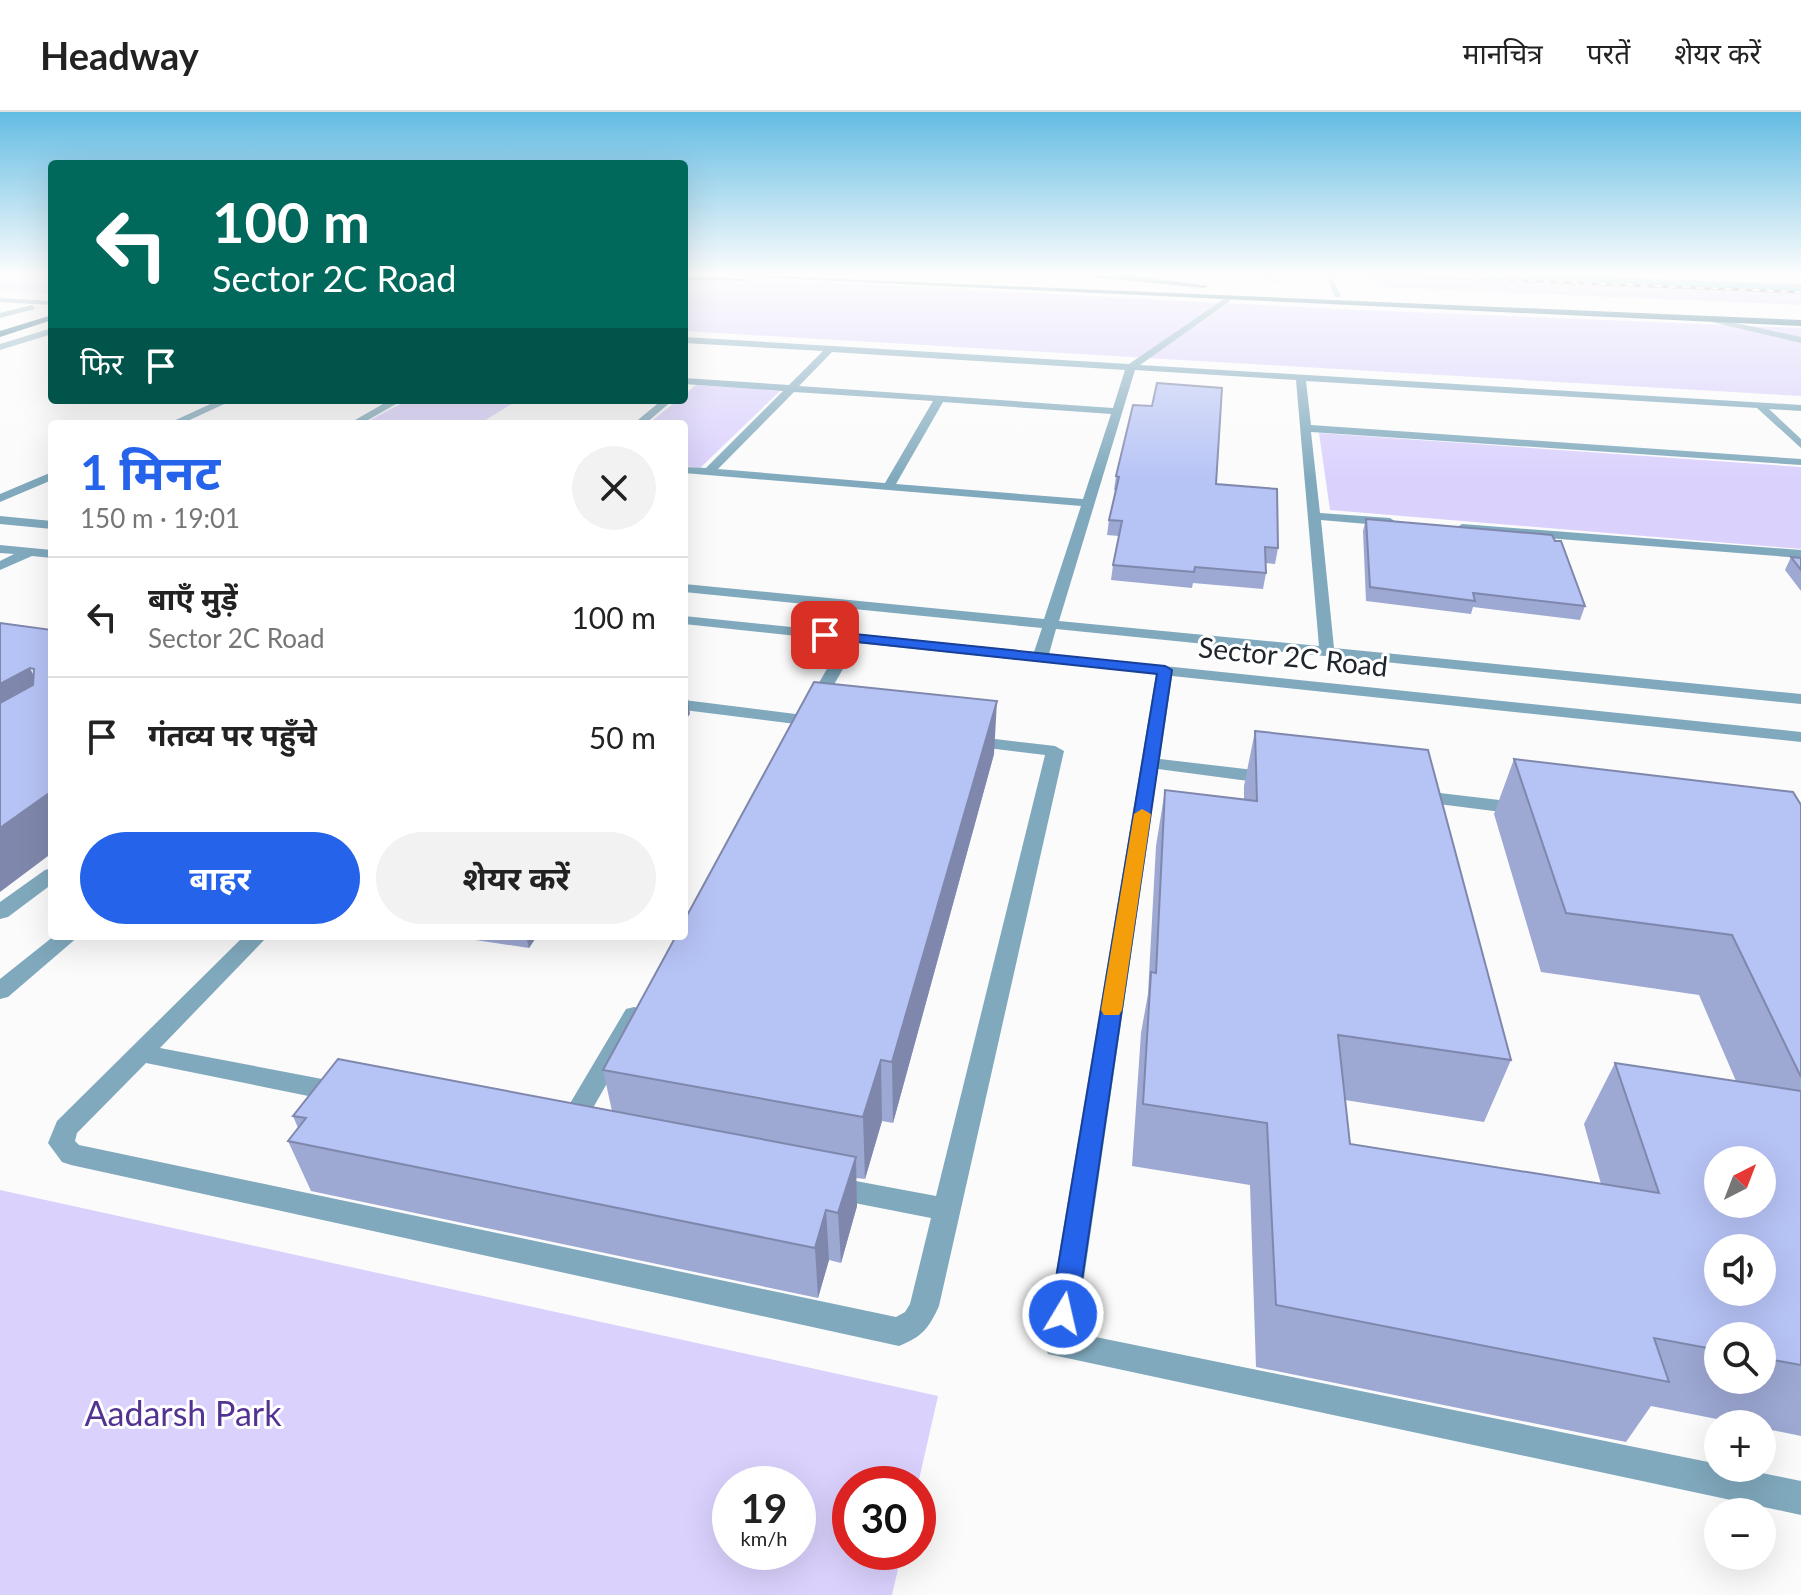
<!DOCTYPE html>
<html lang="hi">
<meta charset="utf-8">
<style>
:root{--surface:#fff;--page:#f2f2f2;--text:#222;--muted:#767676;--line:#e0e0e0;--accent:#2563eb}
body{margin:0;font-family:Lato,"Noto Sans Devanagari",sans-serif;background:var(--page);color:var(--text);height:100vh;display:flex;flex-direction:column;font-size:30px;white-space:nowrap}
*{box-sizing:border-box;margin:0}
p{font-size:26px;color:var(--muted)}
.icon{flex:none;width:44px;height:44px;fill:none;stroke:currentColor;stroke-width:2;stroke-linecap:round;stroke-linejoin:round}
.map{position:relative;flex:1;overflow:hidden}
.drawer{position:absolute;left:48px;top:308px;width:640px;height:520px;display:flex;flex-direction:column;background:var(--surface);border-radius:8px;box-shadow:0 8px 32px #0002}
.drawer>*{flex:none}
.top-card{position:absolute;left:48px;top:48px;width:640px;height:244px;border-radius:8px;box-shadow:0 8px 32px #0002;background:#00695c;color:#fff;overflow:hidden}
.needle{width:52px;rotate:42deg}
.tools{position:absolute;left:1704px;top:1034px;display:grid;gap:16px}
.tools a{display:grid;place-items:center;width:72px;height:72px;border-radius:50%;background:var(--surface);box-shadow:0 8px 32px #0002;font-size:40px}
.speed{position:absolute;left:712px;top:1354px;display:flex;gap:16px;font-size:40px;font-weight:700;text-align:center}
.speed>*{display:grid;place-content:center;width:104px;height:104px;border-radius:50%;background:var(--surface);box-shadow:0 8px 32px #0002;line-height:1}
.speed small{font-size:20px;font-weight:400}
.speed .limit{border:12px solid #d22;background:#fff;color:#111}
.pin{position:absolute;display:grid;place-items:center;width:68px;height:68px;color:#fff;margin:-34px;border-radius:16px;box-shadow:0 4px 12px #0006}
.me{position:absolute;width:88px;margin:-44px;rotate:9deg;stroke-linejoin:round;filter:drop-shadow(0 0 6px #0008)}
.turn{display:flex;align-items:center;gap:28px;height:168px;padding:0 32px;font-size:36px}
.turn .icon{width:104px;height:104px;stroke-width:2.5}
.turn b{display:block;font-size:56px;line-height:68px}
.then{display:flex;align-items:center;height:76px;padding:0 32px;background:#0003;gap:16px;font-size:30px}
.round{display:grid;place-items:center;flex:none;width:84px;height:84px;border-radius:42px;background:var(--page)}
.summary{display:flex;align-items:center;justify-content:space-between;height:136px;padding:0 32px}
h1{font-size:48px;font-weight:700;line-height:60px;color:var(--accent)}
.action{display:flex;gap:16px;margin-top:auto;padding:16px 32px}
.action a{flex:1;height:92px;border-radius:48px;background:var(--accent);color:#fff;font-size:32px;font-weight:700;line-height:92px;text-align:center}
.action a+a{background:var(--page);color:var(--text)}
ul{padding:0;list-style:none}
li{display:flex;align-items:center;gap:24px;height:120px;padding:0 32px;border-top:2px solid var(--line)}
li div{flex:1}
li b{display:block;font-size:30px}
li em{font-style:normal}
header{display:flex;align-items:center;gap:48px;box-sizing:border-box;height:112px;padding:0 40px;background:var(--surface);border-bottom:2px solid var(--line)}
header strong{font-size:38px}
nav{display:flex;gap:44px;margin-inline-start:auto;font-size:28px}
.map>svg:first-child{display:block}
.green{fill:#dad1fd;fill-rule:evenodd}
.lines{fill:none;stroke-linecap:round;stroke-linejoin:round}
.stream{fill:#3dc8db;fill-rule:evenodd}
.minor{fill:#80a9bd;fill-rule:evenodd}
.major{fill:#1d617d;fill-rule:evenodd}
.rail-casing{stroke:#50555a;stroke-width:3}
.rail{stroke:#fff;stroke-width:2;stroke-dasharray:7;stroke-linecap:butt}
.wall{fill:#9da8d3;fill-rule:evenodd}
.shaded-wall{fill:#7f88ac}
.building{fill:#b6c3f5;stroke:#7f88ac;stroke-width:2;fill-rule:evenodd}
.route{fill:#2563eb;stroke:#184099;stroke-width:2}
.slow{fill:#f59e0b}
.labels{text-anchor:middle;stroke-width:6;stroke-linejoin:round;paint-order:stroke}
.street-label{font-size:28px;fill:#20262d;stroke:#fff}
.near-park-label{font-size:34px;fill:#533392;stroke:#fff}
</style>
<header>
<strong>Headway</strong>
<nav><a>मानचित्र</a><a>परतें</a><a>शेयर करें</a></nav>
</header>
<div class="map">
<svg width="1801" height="1483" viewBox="0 0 1801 1483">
<rect width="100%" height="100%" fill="#fbfbfb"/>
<!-- green -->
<path class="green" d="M 0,162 L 52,162 L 52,181 L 0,179 Z
M 1090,162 L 1296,162 L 1296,166 L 1281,171 Z
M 1364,162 L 1801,178 L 1801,193 L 1378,175 Z
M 684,163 L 1337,197 L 1801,216 L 1801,284 L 684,219 Z
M 696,273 L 780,279 L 700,356 L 684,354 L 684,312 L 648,312 L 678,288 L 684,288 L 684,283 Z
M 408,288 L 518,288 L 479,312 L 363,312 Z
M 1319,321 L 1801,355 L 1801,437 L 1330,398 Z
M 0,1078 L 938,1284 L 918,1372 L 850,1372 L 850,1440 L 902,1440 L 892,1483 L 0,1483 ZM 798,1372 L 798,1440 L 730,1440 L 730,1372 Z"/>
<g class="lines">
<!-- stream -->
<path class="stream" d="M 1465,162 L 1801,175 L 1801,179 L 1468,164 Z"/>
<!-- minor -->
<path class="minor" d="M 1325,162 L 1331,162 L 1341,185 L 1335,185 Z
M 1526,162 L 1801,172 L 1801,176 L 1530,164 Z
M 1227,185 L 1230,189 L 1140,253 L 1801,293 L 1801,299 L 1769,297 L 1801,327 L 1801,336 L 1757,296 L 1306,269 L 1311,313 L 1801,347 L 1801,353 L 1311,320 L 1320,401 L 1390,406 L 1396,410 L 1390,414 L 1321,408 L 1334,536 L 1801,582 L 1801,592 L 1056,517 L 1049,542 L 1801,620 L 1801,630 L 1172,564 L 1160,647 L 1271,660 L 1280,666 L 1271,672 L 1158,657 L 1076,1221 L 1718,1352 L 1718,1356 L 1738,1356 L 1801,1369 L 1801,1403 L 1048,1242 L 1044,1232 L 1156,562 L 858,531 L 821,595 L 813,600 L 805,595 L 843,529 L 684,512 L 684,504 L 1034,540 L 1042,516 L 684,480 L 684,472 L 1044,507 L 1081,394 L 684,361 L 684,355 L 706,356 L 783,279 L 684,272 L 684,266 L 789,273 L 823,239 L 684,231 L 684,225 L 1129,252 ZM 832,240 L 1125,258 L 1113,296 L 799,274 ZM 1135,258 L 1296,268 L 1319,534 L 1059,509 ZM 794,280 L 933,289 L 885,371 L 718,357 ZM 943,290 L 1111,302 L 1083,387 L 896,372 Z
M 0,186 L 52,189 L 52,193 L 0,190 Z
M 32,193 L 35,197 L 0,206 L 0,201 Z
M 1712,206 L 1801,225 L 1801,231 L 1712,210 Z
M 52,216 L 52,222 L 0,238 L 0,232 Z
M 219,288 L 233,288 L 181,312 L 167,312 Z
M 390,288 L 403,288 L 361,312 L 348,312 Z
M 662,288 L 673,288 L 645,312 L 633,312 Z
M 52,360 L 52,368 L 0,390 L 0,382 Z
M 0,404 L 52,409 L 52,417 L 0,412 Z
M 1462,412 L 1801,438 L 1801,446 L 1457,419 L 1456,416 Z
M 0,433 L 52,438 L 52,446 L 32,444 L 0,458 L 0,449 L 14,442 L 0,441 Z
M 684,588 L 819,605 L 828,610 L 819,615 L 684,598 Z
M 970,624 L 1055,634 L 1064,639 L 939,1194 C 929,1216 922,1225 899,1234 L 71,1053 L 62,1050 L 48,1031 L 57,1009 L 244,824 L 268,824 L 160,936 L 343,971 L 352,974 L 356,981 L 352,988 L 343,991 L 146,951 L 77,1021 L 75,1029 L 79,1033 L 896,1205 L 905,1200 L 910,1192 L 931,1106 L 829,1086 L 819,1083 L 815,1075 L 819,1067 L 829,1064 L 936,1084 L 1045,643 L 964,633 L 961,629 L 964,625 Z
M 1414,678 L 1525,691 L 1535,697 L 1525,703 L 1407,688 L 1405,684 L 1407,680 Z
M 52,756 L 52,772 L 8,805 L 0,807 L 0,790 L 45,758 Z
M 54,824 L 79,824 L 8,885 L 0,887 L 0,867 Z
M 634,895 L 642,897 L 646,903 L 577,1024 L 568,1027 L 559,1024 L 555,1017 L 559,1010 L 626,897 Z"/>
<!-- major -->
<path class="major" d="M 728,162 L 1801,208 L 1801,214 L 731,164 Z
M 1060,162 L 1132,163 L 1208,174 L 1204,176 Z
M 684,164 L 745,167 L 749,169 L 684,168 Z
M 52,203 L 52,208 L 0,225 L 0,219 Z"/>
<defs>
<path id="rail" d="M 1361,162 L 1801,180"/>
</defs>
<!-- rail casing -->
<use href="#rail" class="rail-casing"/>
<!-- rail -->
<use href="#rail" class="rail"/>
</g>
<!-- wall -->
<path class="wall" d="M 1116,364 L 1216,372 L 1278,436 L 1275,452 L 1266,451 L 1266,461 L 1263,477 L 1193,471 L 1192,476 L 1111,468 L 1113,453 L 1119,424 L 1107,423 L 1109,408 L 1116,379 L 1114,378 Z
M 1366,407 L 1585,494 L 1580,508 L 1473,495 L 1471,502 L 1366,489 L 1363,419 Z
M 1791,445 L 1801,446 L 1801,479 L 1785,458 Z
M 1255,619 L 1511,948 L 1484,1010 L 1345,988 L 1350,1032 L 1601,1072 L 1584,1012 L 1615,951 L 1736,969 L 1699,883 L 1541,860 L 1494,702 L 1514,647 L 1801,693 L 1801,1324 L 1762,1316 L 1762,1312 L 1742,1312 L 1651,1294 L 1626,1330 L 1256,1255 L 1250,1073 L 1132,1054 L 1141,921 L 1148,882 L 1156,734 L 1165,678 L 1244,687 L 1244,674 ZM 1718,1224 L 1762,1224 L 1762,1268 L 1718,1268 Z
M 994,642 L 893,1011 L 882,1009 L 865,1067 L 856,1066 L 857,1094 L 841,1151 L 829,1148 L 818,1186 L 311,1079 L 288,1029 L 298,1016 L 293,1004 L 612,999 L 603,958 Z
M 449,824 L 537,824 L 529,836 Z"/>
<!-- shaded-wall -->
<path class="shaded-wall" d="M 684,555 L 690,602 L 684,610 Z
M 30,556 L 50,597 L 0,627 L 0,572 Z
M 997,589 L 994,642 L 893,1011 L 892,950 Z
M 52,679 L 52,741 L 0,780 L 0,716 Z
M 526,824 L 537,824 L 529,836 Z
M 881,948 L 882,1009 L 865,1067 L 863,1005 Z
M 856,1045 L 857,1094 L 841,1151 L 838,1101 Z
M 826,1098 L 829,1148 L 818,1186 L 815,1136 Z"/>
<!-- building -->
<path class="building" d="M 1157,271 L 1222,276 L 1216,372 L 1277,377 L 1278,436 L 1265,435 L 1266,461 L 1195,455 L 1194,460 L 1113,453 L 1122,409 L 1109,408 L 1119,365 L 1116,364 L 1133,293 L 1152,294 Z
M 1366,407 L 1552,423 L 1555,429 L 1561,429 L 1585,494 L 1473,481 L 1475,489 L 1370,475 Z
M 1791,445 L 1801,446 L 1801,458 Z
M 0,511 L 52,518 L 52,679 L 0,716 L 0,591 L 33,573 L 34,557 L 30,556 L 0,572 Z
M 814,570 L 997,589 L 892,950 L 881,948 L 863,1005 L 603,958 L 676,824 L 684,824 L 684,809 Z
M 1255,619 L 1428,638 L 1511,948 L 1338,923 L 1350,1032 L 1659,1081 L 1615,951 L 1801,979 L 1801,1253 L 1762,1246 L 1762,1224 L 1718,1224 L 1718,1238 L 1654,1226 L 1669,1270 L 1276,1193 L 1267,1011 L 1143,992 L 1151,860 L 1156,861 L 1165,678 L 1257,689 ZM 1718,1048 L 1762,1048 L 1762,1092 L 1718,1092 ZM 1718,1136 L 1762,1136 L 1762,1180 L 1718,1180 Z
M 1514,647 L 1793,680 L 1801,693 L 1801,965 L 1732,823 L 1566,801 Z
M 338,947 L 856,1045 L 838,1101 L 826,1098 L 815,1136 L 288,1029 L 306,1006 L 293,1004 Z"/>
<!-- sky -->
<linearGradient id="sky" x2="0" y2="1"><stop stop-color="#63bce3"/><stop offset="0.44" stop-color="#fdfdfd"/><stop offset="1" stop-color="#fdfdfd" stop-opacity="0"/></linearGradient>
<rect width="1801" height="369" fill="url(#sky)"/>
<!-- route -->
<path class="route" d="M 825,519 L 1165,554 L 1172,558 L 1077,1202 L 1073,1210 L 1063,1214 L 1054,1210 L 1050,1202 L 1157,562 L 820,526 L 820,520 Z"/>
<!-- slow -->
<path class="slow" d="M 1142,697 L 1151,702 L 1122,898 L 1119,903 L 1104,903 L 1101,898 L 1134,702 Z"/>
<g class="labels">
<!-- street labels -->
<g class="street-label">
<text transform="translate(1293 545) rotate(6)" y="10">Sector 2C Road</text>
</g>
<!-- near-park labels -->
<g class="near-park-label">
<text x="183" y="1314">Aadarsh Park</text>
</g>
</g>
</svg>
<div class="tools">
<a><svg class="needle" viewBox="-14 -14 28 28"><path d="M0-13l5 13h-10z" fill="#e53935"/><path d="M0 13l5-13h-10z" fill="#767676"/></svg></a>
<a><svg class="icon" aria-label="sound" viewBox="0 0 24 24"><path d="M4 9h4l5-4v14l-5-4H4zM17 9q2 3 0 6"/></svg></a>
<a><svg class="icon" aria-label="search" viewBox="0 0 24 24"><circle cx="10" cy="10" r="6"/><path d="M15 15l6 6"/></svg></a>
<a>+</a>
<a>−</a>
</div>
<div class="speed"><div>19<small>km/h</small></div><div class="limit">30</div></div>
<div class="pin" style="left:825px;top:523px;background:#d93025"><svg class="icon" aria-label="arrive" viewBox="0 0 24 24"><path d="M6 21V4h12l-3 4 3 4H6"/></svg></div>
<svg class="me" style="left:1063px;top:1202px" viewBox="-20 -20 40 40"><circle r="17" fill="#2563eb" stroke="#fff" stroke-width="3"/><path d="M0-11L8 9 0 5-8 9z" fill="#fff"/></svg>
<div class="top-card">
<div class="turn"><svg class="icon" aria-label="left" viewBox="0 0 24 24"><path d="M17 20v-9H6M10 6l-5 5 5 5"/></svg><div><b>100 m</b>Sector 2C Road</div></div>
<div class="then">फिर<svg class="icon" aria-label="arrive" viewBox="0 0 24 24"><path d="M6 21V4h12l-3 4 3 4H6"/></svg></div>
</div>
<section class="drawer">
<div class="summary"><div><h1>1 मिनट</h1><p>150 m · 19:01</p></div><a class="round"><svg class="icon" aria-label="close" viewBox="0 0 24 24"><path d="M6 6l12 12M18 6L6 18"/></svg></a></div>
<ul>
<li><svg class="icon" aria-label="left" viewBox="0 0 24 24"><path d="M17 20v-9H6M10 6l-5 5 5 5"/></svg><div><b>बाएँ मुड़ें</b><p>Sector 2C Road</p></div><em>100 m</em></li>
<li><svg class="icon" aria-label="arrive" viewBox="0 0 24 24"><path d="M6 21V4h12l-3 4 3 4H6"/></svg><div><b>गंतव्य पर पहुँचे</b></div><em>50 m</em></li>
</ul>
<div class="action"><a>बाहर</a><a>शेयर करें</a></div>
</section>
</div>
